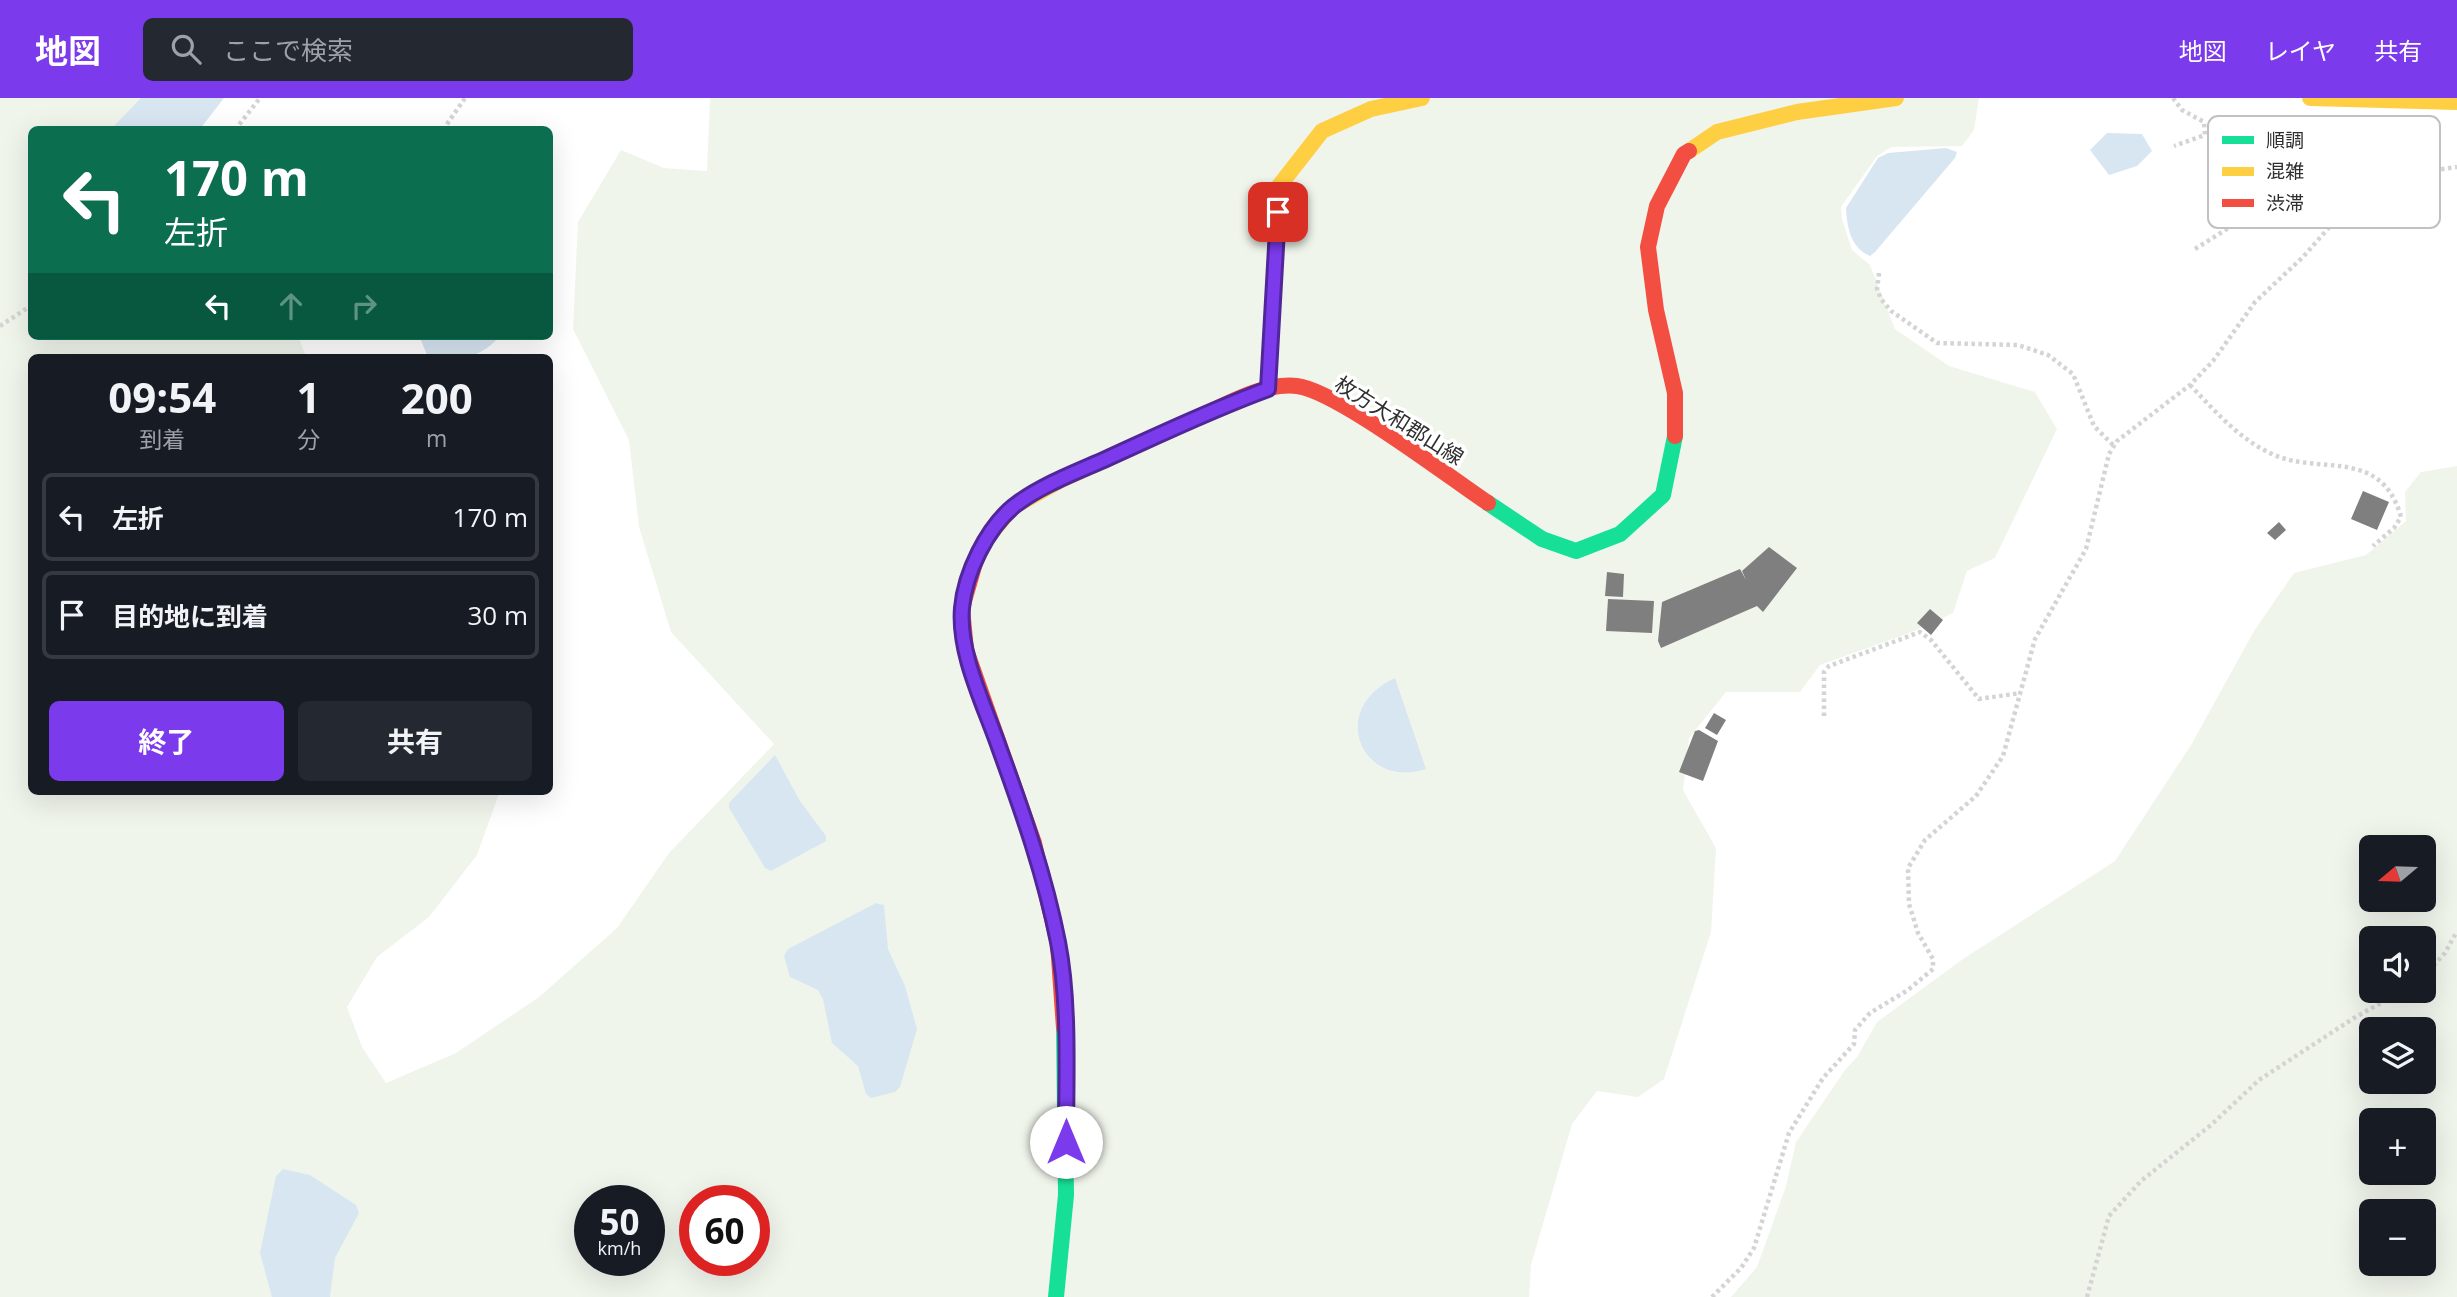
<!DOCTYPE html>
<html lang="ja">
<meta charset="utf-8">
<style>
:root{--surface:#171b24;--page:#242831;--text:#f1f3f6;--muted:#9ea1a6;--line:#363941;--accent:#7c3aed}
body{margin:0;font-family:"Open Sans","Noto Sans JP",sans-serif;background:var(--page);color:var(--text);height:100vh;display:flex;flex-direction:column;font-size:26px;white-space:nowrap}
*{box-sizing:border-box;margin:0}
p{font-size:23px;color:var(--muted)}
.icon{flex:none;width:38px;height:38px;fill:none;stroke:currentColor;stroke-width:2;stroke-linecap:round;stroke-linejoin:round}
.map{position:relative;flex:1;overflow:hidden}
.panel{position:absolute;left:28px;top:256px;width:525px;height:441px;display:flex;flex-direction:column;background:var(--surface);border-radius:10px;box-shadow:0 7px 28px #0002}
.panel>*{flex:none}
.banner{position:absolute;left:28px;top:28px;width:525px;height:214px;border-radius:10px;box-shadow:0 7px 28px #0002;background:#0b6e4f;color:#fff;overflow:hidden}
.needle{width:46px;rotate:251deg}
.buttons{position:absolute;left:2359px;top:737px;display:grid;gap:14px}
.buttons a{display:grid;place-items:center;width:77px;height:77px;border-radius:10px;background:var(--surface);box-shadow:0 7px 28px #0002;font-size:35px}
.speed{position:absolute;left:574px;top:1087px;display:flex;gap:14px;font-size:35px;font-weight:700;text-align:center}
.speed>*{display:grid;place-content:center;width:91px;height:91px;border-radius:50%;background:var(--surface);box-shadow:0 7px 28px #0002;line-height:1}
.speed small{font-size:18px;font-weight:400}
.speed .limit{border:10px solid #d22;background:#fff;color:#111}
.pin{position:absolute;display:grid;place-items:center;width:60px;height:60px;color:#fff;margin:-30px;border-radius:14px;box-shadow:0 4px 10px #0006}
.me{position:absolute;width:77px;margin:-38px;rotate:0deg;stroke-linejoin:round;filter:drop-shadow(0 0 5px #0008)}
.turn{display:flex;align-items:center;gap:24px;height:147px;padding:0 21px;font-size:32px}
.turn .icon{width:91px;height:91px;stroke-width:2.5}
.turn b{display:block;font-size:49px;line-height:60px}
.lanes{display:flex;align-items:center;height:66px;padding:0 21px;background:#0003;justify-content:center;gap:35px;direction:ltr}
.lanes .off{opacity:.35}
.eta{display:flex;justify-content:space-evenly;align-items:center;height:119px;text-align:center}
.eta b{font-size:42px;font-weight:700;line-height:49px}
.primary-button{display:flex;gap:14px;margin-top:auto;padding:14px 21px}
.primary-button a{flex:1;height:80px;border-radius:10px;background:var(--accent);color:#fff;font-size:28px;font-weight:700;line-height:80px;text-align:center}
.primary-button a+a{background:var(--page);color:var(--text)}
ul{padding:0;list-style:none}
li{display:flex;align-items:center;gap:21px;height:88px;margin:0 14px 10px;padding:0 7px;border:4px solid var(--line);border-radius:10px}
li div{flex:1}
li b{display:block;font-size:26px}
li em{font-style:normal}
header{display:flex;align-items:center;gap:42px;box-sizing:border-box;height:98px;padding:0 35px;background:var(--accent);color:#fff}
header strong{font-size:33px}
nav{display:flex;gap:38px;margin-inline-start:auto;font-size:24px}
.search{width:490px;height:63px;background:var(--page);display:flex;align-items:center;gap:18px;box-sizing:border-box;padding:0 24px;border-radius:10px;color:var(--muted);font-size:26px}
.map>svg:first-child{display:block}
.green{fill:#f0f5ec;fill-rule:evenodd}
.water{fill:#d8e6f2}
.building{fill:#7f7f7f}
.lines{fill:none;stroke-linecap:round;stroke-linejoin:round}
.path{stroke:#d4d4d4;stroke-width:4.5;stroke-dasharray:3.5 3.5;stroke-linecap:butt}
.fast{stroke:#16e098;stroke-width:16}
.slow{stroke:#ffcf43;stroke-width:16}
.jam{stroke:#f24e42;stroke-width:16}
.route-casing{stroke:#51269a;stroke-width:18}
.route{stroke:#7c3aed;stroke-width:12}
.labels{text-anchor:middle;stroke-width:7;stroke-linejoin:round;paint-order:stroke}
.street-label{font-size:21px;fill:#2f2f2f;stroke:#fff}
.key{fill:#fff;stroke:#c1c1c1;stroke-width:2}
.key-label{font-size:19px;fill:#2f2f2f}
</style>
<header>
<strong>地図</strong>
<div class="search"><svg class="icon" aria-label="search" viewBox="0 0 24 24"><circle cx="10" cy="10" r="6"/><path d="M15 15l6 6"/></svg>ここで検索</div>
<nav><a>地図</a><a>レイヤ</a><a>共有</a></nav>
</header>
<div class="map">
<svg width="2457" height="1199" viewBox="0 0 2457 1199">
<rect width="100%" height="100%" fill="#fff"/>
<!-- green -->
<path class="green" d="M 0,0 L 148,0 L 166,31 L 32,32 L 32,238 L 298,238 L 306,259 L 32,259 L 32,693 L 500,693 L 477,757 L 429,819 L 377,859 L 347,909 L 362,949 L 386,985 L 456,955 L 539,899 L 617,830 L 669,755 L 774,646 L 671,534 L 639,429 L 629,342 L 573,231 L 578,124 L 621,52 L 664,70 L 707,73 L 710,0 L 1979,0 L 1974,32 L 1962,48 L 1891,49 L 1877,58 L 1841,109 L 1842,121 L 1852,152 L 1870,167 L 1895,231 L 1949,268 L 2035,294 L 2057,331 L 1995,460 L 1967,473 L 1953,515 L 1912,534 L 1820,567 L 1800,594 L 1726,594 L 1689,640 L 1683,692 L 1716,750 L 1711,834 L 1664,981 L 1638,999 L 1597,993 L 1572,1026 L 1531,1167 L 1529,1199 L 0,1199 ZM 590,1102 L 649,1102 L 649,1162 L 590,1162 ZM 695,1102 L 754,1102 L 754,1162 L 695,1162 Z
M 2457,368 L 2457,1199 L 1731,1199 L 1757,1169 L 1786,1088 L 1796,1044 L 1845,972 L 1857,959 L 1877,924 L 1963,861 L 2115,763 L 2191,647 L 2254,533 L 2294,475 L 2366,457 L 2406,423 L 2405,394 L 2421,374 ZM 2371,749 L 2424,749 L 2424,802 L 2371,802 ZM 2371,840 L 2424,840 L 2424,892 L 2371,892 ZM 2371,931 L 2424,931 L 2424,984 L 2371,984 ZM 2371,1022 L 2424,1022 L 2424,1074 L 2371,1074 ZM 2371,1113 L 2424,1113 L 2424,1166 L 2371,1166 Z"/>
<!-- water -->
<path class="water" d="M 141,0 L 224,0 L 200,31 L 111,31 Z
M 2107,35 L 2142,36 L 2152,53 L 2137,68 L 2109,77 L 2090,52 Z
M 1946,50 L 1957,54 L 1955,60 L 1875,154 L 1870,158 C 1851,150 1847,130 1846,110 L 1878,60 L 1888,55 Z
M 419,238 L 500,238 C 477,264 460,259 428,259 Z
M 1395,580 L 1426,671 C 1361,692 1327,611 1395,580 Z
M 775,657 L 800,703 L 826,738 L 826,743 L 771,773 L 765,770 L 729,710 L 729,705 Z
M 876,805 L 884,807 L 888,851 L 905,888 L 917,931 L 900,989 L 895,994 L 871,1000 L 866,996 L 858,968 L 832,945 L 823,901 L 818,892 L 790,879 L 784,858 L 788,851 Z
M 283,1071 L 310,1077 L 356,1107 L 359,1115 L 335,1160 L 330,1199 L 272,1199 L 260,1155 L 276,1078 Z"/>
<!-- building -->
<path class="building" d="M 2363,393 L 2389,404 L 2377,432 L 2351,421 Z
M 2279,424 L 2286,432 L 2275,442 L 2267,435 Z
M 1769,449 L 1797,470 L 1763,514 L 1757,508 L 1661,550 L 1658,543 L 1662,504 L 1740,471 L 1746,482 L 1742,473 Z
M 1607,474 L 1624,476 L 1623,499 L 1605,498 Z
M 1608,501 L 1654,503 L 1652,535 L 1606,533 Z
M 1930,511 L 1943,522 L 1931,537 L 1917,525 Z
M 1714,615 L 1726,622 L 1717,637 L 1705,630 Z
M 1699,632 L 1718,643 L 1703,683 L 1679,674 L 1695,633 Z"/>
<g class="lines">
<!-- path -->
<path class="path" d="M 2173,0 L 2182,12 L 2204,24 L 2205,37 L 2174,48
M 235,32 L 260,0
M 443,32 L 465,0
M 2195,151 L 2246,119 L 2294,78 L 2298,64 L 2335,40
M 1879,175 L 1877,191 L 1881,201 L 1891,213 L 1937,245 L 2018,247 L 2048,257 L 2073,276 L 2094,328 L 2114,348
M 0,228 L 32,207
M 2190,287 C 2215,313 2239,341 2272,356 C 2319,378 2381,348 2401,419 L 2394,430 L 2373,448
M 1824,618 L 1824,574 L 1829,568 L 1920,534 L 1931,542 L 1979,601 L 2021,595
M 2424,878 L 2445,855 L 2457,833
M 1712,1199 L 1741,1170 L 1754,1150 L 1789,1035 L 1823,980 L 1854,946 L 1855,932 L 1870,915 L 1908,892 L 1933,871 L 1933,861 L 1918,835 L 1909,806 L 1908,770 L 1925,742 L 1976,698 L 2003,658 L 2035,541 L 2086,451 L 2109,356 L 2117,343 L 2190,287 L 2213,263 L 2255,204 L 2303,159 L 2340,117 L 2374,90 L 2409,76 L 2457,69
M 2087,1199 L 2109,1118 L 2141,1083 L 2211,1027 L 2259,982 L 2354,920 L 2404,892"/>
<!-- fast -->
<path class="fast" d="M 1488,405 L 1542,441 L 1576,453 L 1620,436 L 1663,397 L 1675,338
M 1056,1199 L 1066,1097 L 1064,930"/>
<!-- slow -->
<path class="slow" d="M 2310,0 L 2457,4
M 1689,53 L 1717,34 L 1797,14 L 1896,0
M 1268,291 L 1279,88 L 1322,33 L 1371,11 L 1422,0
M 975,465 L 986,441 L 1013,409 L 1059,383 L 1191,323"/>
<!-- jam -->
<path class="jam" d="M 1191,323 C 1222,309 1262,284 1297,288 C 1337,293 1449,379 1488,405
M 1675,338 L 1675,295 L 1656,212 L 1648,149 L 1657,108 L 1684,56 L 1689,53
M 975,465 L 962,510 L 966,552 L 1034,745 L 1058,846 L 1064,930"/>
</g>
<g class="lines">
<defs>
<path id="route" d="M 1066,1044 C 1066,981 1070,905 1058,844 C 1045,778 1023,715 1000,652 C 985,608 958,556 962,510 C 965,475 987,430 1014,408 C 1041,387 1077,374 1108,360 C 1161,336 1213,311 1268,291 L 1278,114"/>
</defs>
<!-- route casing -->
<use href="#route" class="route-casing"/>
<!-- route -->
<use href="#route" class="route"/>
</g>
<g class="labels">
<!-- street labels -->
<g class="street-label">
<text transform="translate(1399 323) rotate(32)" y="7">枚方大和郡山線</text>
</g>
</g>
<!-- legend -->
<rect x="2208" y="18" width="232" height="112" rx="10" class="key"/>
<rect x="2222" y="38" width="32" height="8" fill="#16e098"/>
<rect x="2222" y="69" width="32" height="9" fill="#ffcf43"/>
<rect x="2222" y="101" width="32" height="8" fill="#f24e42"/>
<g class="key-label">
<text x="2266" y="49">順調</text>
<text x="2266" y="80">混雑</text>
<text x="2266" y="112">渋滞</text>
</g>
</svg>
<div class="buttons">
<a><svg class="needle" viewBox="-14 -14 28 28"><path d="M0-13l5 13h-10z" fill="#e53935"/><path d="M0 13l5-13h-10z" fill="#9ea1a6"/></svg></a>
<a><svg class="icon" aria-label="sound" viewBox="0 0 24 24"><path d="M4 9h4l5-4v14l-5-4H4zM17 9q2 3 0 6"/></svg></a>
<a><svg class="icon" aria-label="layers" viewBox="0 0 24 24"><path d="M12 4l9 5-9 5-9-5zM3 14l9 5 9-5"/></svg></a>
<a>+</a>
<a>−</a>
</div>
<div class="speed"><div>50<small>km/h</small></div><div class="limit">60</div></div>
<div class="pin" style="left:1278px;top:114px;background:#d93025"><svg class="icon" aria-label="arrive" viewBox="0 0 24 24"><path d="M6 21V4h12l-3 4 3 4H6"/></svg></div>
<svg class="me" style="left:1066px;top:1044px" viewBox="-20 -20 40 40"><circle r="19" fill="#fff"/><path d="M0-13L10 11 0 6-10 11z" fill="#7c3aed"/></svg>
<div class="banner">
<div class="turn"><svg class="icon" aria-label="left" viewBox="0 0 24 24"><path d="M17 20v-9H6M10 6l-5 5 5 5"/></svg><div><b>170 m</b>左折</div></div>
<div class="lanes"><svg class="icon" aria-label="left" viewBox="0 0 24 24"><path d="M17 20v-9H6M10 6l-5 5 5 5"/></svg><svg class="icon off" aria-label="ahead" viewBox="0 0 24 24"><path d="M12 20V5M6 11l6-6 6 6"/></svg><svg class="icon off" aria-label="right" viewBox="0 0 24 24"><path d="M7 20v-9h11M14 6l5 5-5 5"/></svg></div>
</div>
<section class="panel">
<div class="eta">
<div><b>09:54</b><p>到着</p></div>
<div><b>1</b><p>分</p></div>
<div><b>200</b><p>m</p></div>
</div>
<ul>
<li><svg class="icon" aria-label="left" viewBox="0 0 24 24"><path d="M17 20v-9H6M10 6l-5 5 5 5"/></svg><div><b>左折</b></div><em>170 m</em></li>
<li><svg class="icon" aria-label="arrive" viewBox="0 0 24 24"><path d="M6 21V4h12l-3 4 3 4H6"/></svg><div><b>目的地に到着</b></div><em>30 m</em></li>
</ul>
<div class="primary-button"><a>終了</a><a>共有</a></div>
</section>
</div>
